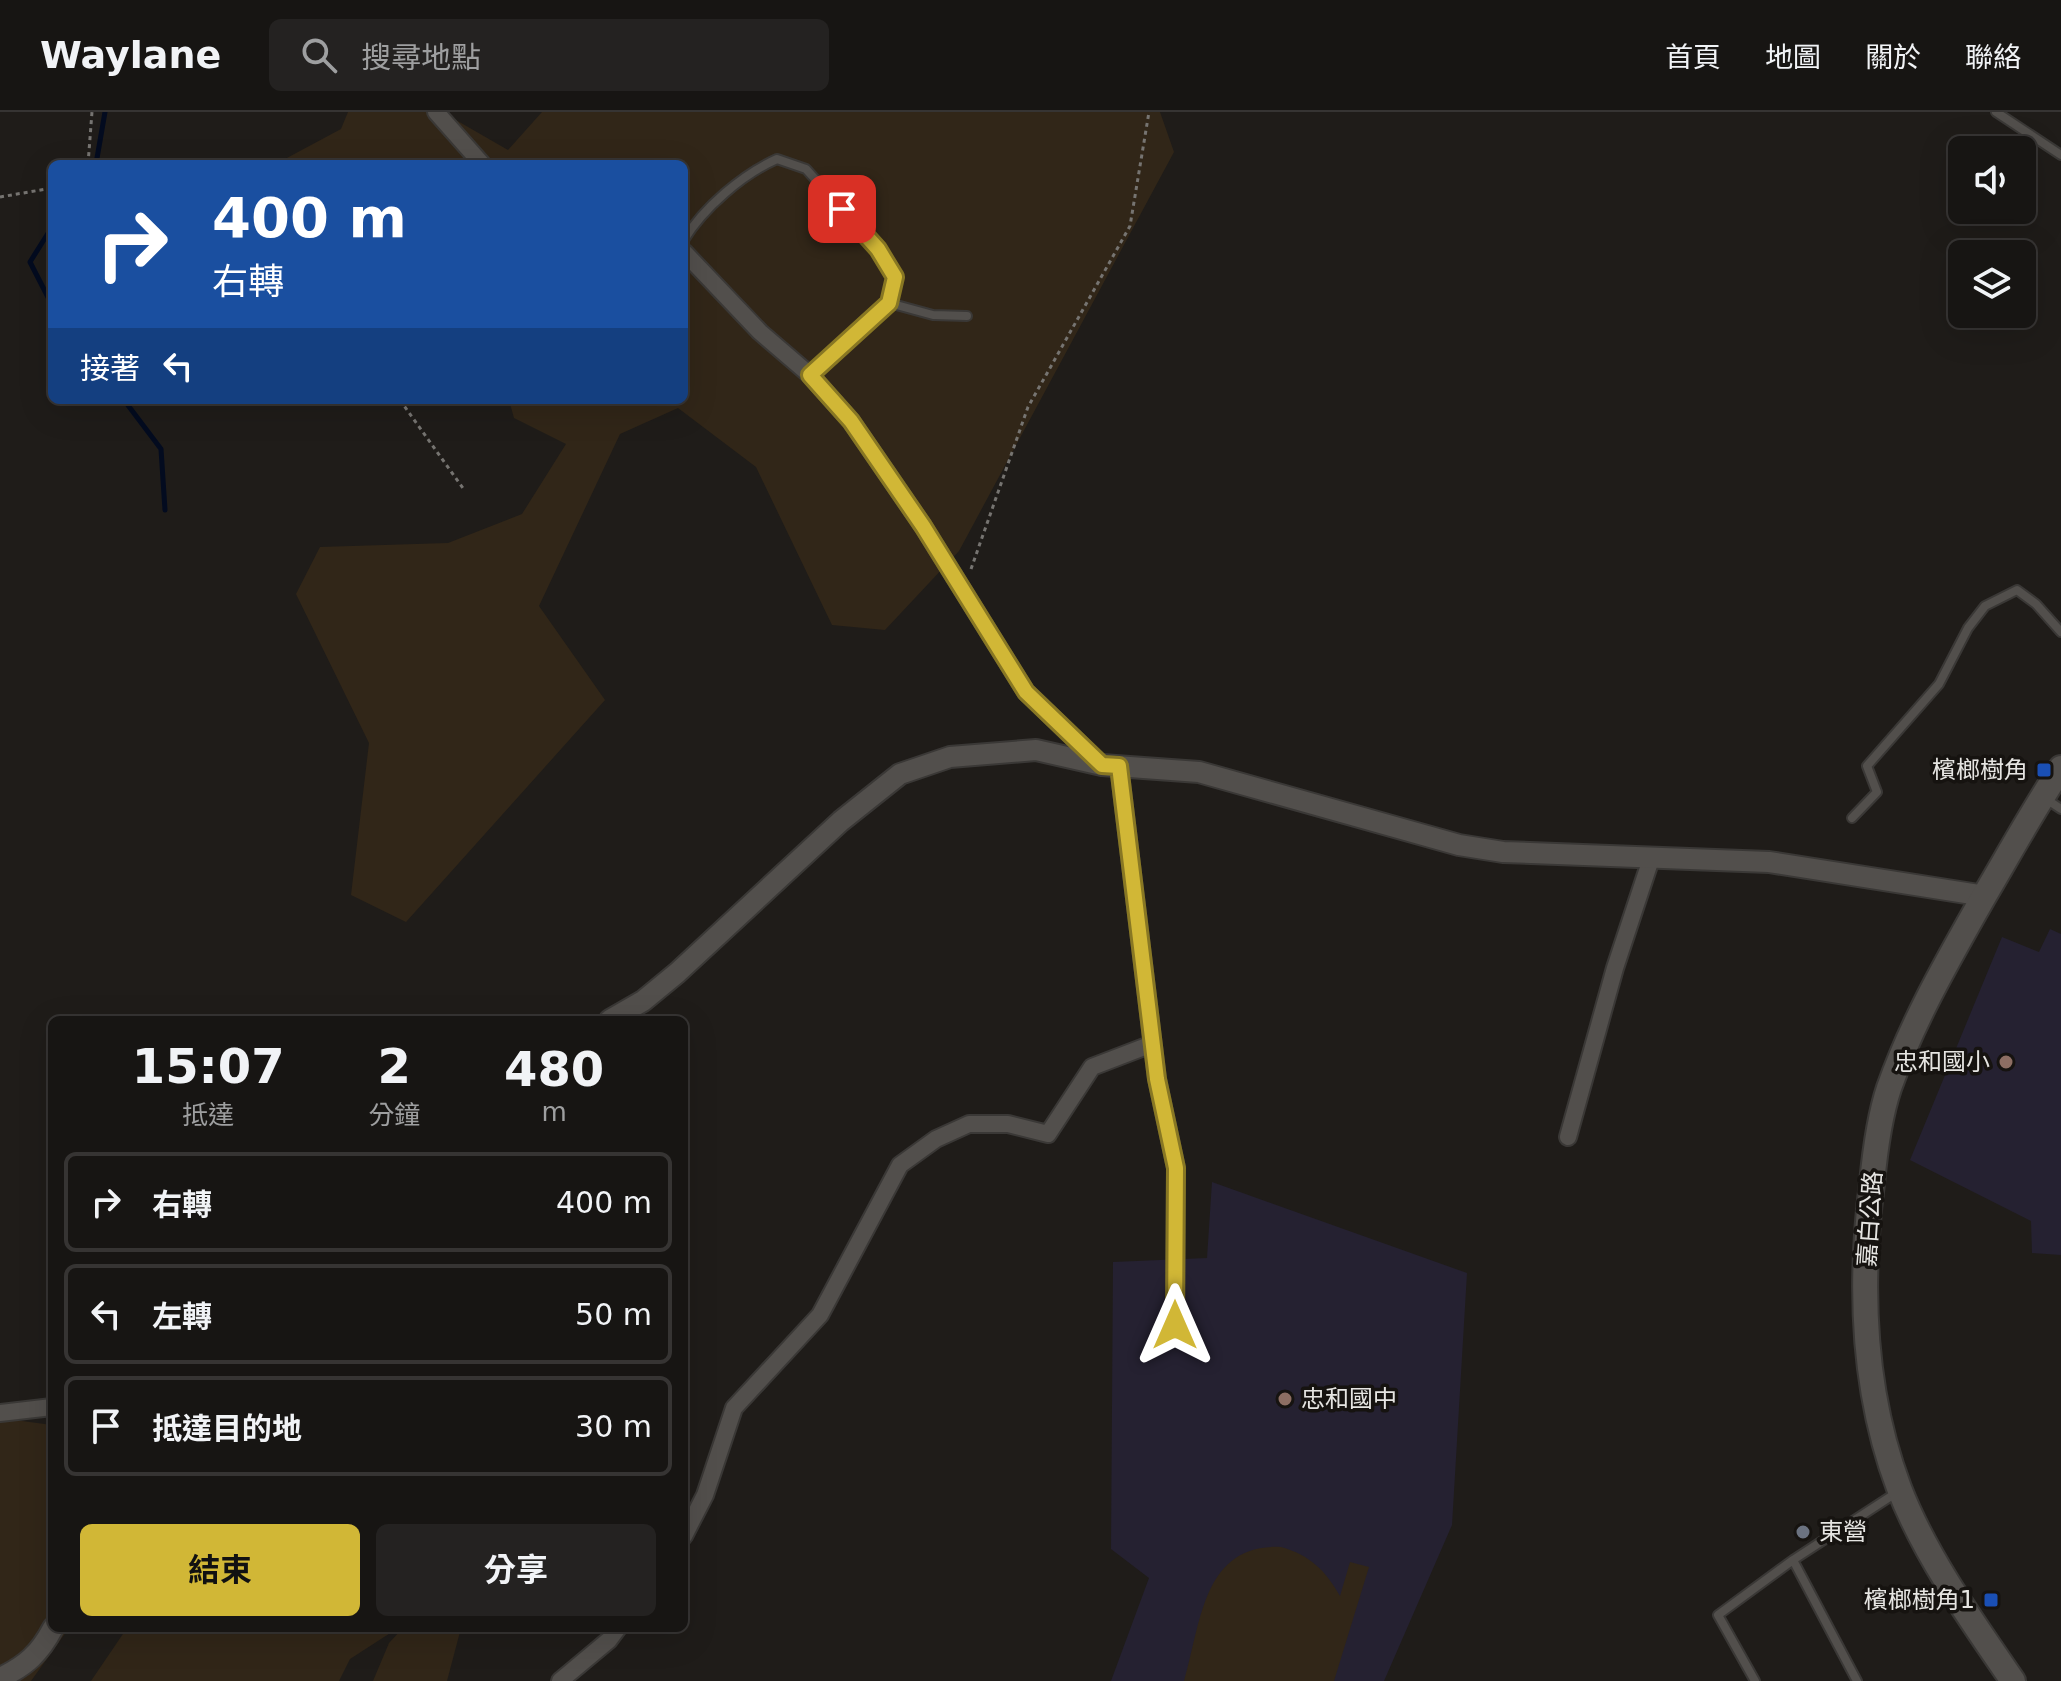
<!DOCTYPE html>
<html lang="zh-TW">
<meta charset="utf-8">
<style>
:root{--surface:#171513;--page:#242221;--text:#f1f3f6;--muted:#9e9fa0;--line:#363433;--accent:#d1b736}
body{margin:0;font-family:"DejaVu Sans","Noto Sans TC",sans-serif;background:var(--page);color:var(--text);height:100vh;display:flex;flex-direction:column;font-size:30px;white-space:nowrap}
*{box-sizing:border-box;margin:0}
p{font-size:26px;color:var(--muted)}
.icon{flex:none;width:44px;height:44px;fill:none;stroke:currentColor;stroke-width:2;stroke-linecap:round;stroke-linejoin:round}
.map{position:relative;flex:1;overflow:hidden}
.details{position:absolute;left:48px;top:904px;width:640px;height:616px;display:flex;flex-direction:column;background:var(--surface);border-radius:12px;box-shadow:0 8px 32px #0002,0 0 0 2px var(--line)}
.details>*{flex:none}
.hud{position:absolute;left:48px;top:48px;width:640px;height:244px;border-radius:12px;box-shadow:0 8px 32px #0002,0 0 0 2px var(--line);background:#1a4fa0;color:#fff;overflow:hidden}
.controls{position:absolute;left:1948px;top:24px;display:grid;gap:16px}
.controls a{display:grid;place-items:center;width:88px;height:88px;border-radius:12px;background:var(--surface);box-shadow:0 8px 32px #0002,0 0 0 2px var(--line);font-size:40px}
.pin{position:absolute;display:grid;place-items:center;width:68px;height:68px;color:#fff;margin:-34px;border-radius:16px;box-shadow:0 4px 12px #0006}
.me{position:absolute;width:88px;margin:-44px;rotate:0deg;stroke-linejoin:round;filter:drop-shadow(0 0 6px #0008)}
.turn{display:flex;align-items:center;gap:28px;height:168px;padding:0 32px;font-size:36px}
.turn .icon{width:104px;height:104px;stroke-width:2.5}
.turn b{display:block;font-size:56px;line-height:68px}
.then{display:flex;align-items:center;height:76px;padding:0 32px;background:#0003;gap:16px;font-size:30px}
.eta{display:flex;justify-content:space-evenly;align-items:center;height:136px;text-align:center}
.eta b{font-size:48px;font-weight:700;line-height:56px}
.cta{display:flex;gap:16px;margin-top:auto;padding:16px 32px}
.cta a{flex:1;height:92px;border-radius:12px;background:var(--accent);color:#111;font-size:32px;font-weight:700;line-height:92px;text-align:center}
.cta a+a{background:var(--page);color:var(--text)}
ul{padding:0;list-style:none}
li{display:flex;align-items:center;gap:24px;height:100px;margin:0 16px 12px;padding:0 16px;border:4px solid var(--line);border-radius:12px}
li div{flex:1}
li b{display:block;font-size:30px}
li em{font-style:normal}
header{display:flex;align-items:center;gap:48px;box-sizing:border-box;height:112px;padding:0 40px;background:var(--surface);border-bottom:2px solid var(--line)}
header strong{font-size:38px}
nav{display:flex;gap:44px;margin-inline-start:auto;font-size:28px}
.search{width:560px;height:72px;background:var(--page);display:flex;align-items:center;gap:20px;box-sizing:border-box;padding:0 28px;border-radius:12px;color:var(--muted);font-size:30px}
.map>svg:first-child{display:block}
.education{fill:#252131}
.green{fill:#312618}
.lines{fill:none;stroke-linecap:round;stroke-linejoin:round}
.stream{stroke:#030b1f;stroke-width:5}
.service-casing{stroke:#3a3836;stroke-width:12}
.minor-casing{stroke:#3a3836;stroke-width:20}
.tertiary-casing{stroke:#3a3836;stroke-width:24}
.secondary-casing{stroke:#3a3836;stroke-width:28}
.path{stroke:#767471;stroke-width:3;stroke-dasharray:4 4;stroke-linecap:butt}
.service{stroke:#524f4c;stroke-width:8}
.minor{stroke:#524f4c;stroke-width:16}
.tertiary{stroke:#524f4c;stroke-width:20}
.secondary{stroke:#524f4c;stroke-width:24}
.route-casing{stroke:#887723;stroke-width:20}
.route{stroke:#d1b736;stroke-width:14}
.transit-dot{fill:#1a4fb4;stroke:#161310;stroke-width:3}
.education-dot{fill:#8d6e63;stroke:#161310;stroke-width:3}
.worship-dot{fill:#6b7280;stroke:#161310;stroke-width:3}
.labels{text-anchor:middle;stroke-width:7;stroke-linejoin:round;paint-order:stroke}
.poi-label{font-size:24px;fill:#e6e5e2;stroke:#161310;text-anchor:end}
.street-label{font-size:24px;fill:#e6e5e2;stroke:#161310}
</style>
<header>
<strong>Waylane</strong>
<div class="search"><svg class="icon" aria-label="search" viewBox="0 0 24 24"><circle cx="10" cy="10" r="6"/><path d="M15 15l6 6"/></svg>搜尋地點</div>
<nav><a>首頁</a><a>地圖</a><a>關於</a><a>聯絡</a></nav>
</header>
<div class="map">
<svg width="2061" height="1569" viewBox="0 0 2061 1569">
<rect width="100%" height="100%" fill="#1f1c19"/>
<!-- education -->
<path class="education" d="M 2050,817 L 2061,822 L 2061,1143 L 2032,1141 L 2031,1109 L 1910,1048 L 2002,825 L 2039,840 Z
M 1212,1070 L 1467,1161 L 1452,1413 L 1384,1569 L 1111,1569 L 1149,1466 L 1111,1437 L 1113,1150 L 1207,1146 Z"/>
<!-- green -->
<path class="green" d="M 348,0 L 442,0 L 508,38 L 542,0 L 1160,0 L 1174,40 L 959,439 L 885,518 L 832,513 L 756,355 L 678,296 L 620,322 L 539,494 L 605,588 L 406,810 L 351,783 L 369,631 L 296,482 L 320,435 L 448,431 L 522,402 L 566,332 L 514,306 L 509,288 L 684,288 L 684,52 L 293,52 L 285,47 L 341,17 Z
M 0,1306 L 52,1313 L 52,1516 L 69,1516 L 31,1569 L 0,1569 Z
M 1281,1435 C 1310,1443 1326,1459 1340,1484 L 1350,1450 L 1369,1455 L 1334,1569 L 1184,1569 C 1201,1511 1203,1431 1281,1435 Z
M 127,1516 L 398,1516 L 350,1547 L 339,1569 L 91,1569 Z
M 403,1516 L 461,1516 L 447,1569 L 373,1569 L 389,1531 Z"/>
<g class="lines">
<!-- stream -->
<path class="stream" d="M 96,52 L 105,0
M 52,115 L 30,150 L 52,193
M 124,288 L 161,337 L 165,398"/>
<defs>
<path id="service" d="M 1996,0 L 2061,43
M 684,128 C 703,96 743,62 777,47 L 806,57 L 878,137 L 895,165 L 889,191 L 811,263
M 889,191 L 933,203 L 967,204
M 2046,687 L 2061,697
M 1852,706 L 1877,680 L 1867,654 L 1939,572 L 1968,516 L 1985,494 L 2017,478 L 2036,492 L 2061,520
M 1755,1569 L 1718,1503 L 1793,1448
M 1857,1569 L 1793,1448 L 1896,1381"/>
<path id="minor" d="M 436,0 L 482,52
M 684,140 L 760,220 L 810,263 L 851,309 L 923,414 L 1026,580 L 1102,653
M 1119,654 L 1157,967 L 1176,1056 L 1175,1213
M 1568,1025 L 1615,856 L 1652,744
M 0,1301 L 52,1295
M 684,1424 L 705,1383 L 734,1296 L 820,1203 L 900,1053 L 936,1027 L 969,1012 L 1008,1012 L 1048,1022 L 1092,955 L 1152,932
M 560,1569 L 609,1528 L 618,1516"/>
<path id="tertiary" d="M 610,908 L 643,889 L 677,861 L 841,709 L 900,662 L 950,645 L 1036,638 L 1102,653 L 1199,660 L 1459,733 L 1503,740 L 1769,750 L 1985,784
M 0,1566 C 26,1554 40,1541 53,1516"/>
<path id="secondary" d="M 2013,1569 C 1973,1511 1924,1442 1899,1376 C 1862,1278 1859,1174 1872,1071 C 1875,1039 1879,1006 1889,976 C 1913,908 1948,848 1983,786 C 2009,742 2033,698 2061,656"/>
</defs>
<!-- service casing -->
<use href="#service" class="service-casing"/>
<!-- minor casing -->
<use href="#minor" class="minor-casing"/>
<!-- tertiary casing -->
<use href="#tertiary" class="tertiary-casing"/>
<!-- secondary casing -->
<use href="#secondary" class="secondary-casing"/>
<!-- path -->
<path class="path" d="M 88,52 L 92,0
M 0,85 L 52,76
M 400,288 L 465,379
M 971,457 L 1028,295 L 1130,114 L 1149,0"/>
<!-- service -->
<use href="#service" class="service"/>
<!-- minor -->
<use href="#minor" class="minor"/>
<!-- tertiary -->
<use href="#tertiary" class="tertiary"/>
<!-- secondary -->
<use href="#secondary" class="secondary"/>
</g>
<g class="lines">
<defs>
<path id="route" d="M 842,97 L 878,137 L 895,165 L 889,191 L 810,263 L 851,309 L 923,414 L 1026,580 L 1102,653 L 1119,654 L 1157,967 L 1176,1056 L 1175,1213"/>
</defs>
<!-- route casing -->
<use href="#route" class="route-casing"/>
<!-- route -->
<use href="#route" class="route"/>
</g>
<!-- markers -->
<g class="transit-dot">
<rect x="2036" y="650" width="16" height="16" rx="4"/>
<rect x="1983" y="1480" width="16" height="16" rx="4"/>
</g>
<g class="education-dot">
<circle cx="2006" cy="950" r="8"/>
<circle cx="1285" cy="1287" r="8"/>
</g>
<circle class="worship-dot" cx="1803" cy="1420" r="8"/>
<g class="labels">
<!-- poi labels -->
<g class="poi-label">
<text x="2028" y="666">檳榔樹角</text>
<text x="1990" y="958">忠和國小</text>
<text x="1301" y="1295" text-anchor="start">忠和國中</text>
<text x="1819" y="1428" text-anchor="start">東營</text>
<text x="1975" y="1496">檳榔樹角1</text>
</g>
<!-- street labels -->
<g class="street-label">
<text transform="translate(1870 1107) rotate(-86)" y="8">嘉白公路</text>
</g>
</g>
</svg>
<div class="controls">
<a><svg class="icon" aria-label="sound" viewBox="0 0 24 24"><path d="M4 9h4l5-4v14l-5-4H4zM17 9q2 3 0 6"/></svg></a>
<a><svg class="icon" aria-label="layers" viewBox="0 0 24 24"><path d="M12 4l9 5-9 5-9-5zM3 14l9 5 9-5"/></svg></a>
</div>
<div class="pin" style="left:842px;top:97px;background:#d93025"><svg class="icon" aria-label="arrive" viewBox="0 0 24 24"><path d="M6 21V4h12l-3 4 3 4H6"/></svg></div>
<svg class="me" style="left:1175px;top:1213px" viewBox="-20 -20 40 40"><path d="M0-17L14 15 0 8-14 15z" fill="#d1b736" stroke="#fff" stroke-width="4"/></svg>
<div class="hud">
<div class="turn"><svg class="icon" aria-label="right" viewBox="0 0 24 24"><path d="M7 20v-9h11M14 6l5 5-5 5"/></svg><div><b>400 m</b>右轉</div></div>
<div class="then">接著<svg class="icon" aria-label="left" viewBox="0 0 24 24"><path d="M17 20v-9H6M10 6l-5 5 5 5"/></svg></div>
</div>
<section class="details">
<div class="eta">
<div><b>15:07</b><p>抵達</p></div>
<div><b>2</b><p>分鐘</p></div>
<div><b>480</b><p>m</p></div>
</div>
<ul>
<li><svg class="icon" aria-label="right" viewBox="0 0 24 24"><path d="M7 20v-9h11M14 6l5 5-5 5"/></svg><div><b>右轉</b></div><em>400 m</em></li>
<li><svg class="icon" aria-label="left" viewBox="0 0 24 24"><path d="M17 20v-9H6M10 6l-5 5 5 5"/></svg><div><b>左轉</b></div><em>50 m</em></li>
<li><svg class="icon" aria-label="arrive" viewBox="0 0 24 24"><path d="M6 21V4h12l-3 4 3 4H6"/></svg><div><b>抵達目的地</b></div><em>30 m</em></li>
</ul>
<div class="cta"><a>結束</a><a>分享</a></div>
</section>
</div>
